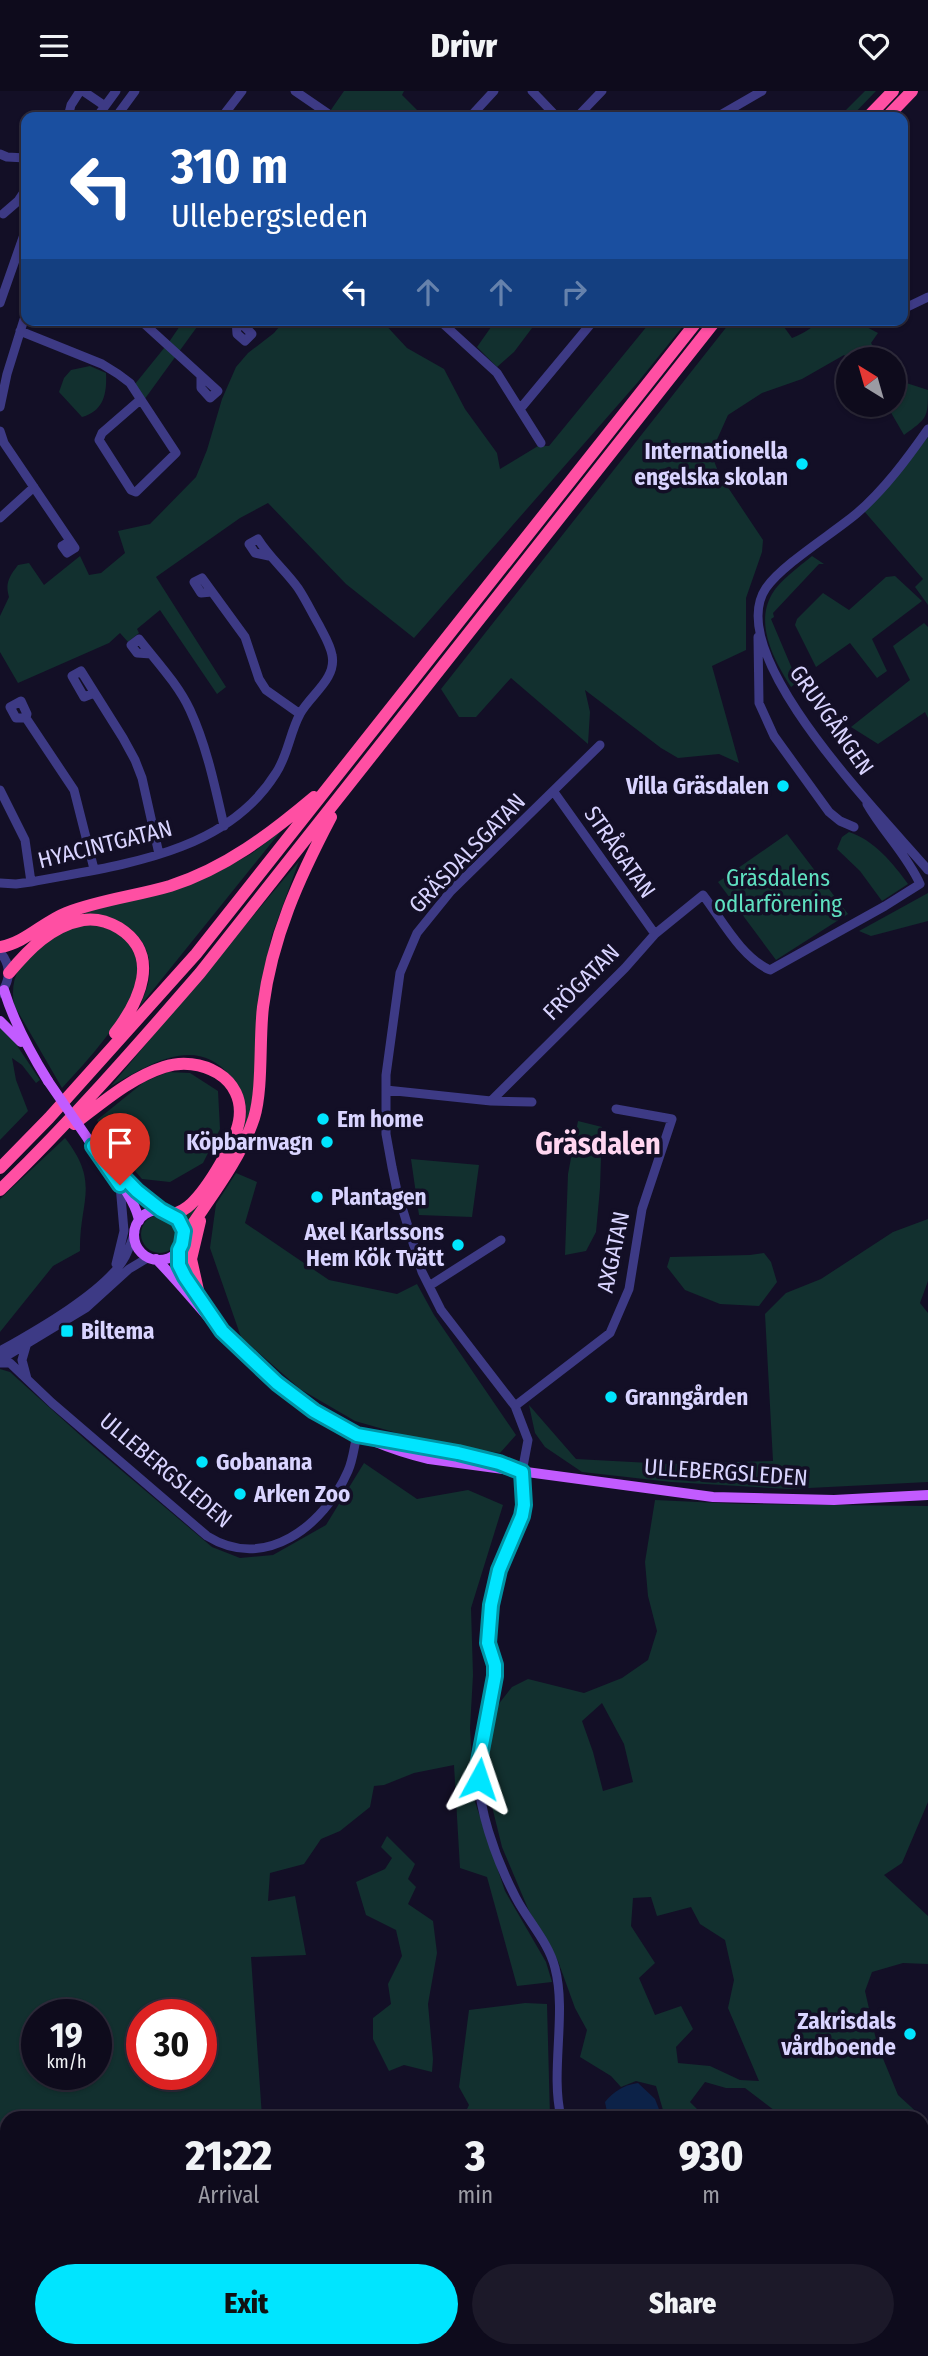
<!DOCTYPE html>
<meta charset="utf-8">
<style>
:root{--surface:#0e0b1c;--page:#1c1929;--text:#f1f3f6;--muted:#9b9ba3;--line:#2e2b3b;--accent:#00e5ff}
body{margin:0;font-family:"Fira Sans Condensed",sans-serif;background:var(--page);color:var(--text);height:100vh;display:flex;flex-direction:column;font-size:26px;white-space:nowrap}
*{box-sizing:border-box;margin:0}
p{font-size:23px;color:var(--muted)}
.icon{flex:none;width:38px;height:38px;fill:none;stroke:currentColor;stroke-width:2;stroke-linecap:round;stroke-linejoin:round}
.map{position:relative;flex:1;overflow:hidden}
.details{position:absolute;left:0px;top:2020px;width:929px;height:247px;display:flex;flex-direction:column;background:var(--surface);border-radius:21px 21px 0 0;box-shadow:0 2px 5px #0004,0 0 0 2px var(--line)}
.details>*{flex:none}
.top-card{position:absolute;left:21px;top:21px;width:887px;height:214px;border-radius:14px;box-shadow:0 2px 5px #0004,0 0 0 2px var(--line);background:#1a4fa0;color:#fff;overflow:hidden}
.needle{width:46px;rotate:323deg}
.tools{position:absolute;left:836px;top:256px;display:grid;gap:14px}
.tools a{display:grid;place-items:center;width:70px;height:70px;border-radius:50%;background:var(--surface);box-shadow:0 2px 5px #0004,0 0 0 2px var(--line);font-size:35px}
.speed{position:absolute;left:21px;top:1908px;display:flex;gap:14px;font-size:35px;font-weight:700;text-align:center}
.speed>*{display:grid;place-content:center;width:91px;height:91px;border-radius:50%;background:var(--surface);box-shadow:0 2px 5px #0004,0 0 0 2px var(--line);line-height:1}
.speed small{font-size:18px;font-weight:400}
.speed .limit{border:10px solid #d22;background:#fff;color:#111}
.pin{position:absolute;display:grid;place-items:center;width:60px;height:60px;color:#fff;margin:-72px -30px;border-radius:50% 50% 50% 0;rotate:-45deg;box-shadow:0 0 7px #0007}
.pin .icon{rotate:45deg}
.me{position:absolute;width:77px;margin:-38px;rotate:5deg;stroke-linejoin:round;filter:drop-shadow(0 0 5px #0008)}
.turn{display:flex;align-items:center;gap:24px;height:147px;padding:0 35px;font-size:32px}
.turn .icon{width:91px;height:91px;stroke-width:2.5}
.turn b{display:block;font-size:49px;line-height:60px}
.lanes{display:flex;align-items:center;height:66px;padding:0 35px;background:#0003;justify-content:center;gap:35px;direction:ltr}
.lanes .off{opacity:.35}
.eta{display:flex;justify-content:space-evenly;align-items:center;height:119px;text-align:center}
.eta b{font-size:42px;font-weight:800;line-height:49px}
.primary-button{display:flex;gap:14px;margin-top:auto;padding:14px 35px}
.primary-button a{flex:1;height:80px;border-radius:42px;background:var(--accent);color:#111;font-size:28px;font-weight:800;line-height:80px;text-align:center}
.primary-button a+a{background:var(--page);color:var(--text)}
header{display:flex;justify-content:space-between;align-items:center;height:91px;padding:0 35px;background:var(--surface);font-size:32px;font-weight:800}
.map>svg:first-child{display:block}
.green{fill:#12302f;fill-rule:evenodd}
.water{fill:#0c2248}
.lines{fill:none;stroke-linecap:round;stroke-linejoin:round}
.minor{stroke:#3d3a85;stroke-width:9}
.major{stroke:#c25bff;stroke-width:10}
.highway{stroke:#ff4fa3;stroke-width:12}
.major-bridge{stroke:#c25bff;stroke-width:10}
.route-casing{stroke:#0095a6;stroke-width:18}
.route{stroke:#00e5ff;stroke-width:12}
.poi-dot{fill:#00e5ff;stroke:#130f26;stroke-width:2.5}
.labels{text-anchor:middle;stroke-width:7;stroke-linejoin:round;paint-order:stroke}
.poi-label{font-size:23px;font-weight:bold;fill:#d9d4ff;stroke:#130f26;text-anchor:start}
.street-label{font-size:23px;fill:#d9d4ff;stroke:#130f26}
.park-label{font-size:23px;fill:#5fe0c0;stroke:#130f26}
.district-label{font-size:30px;font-weight:bold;fill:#ffd6f0;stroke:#130f26}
</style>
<header><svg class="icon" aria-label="menu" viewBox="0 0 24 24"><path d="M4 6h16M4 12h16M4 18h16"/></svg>Drivr<svg class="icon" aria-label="heart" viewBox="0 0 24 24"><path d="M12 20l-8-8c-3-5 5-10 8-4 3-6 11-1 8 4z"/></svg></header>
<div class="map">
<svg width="928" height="2265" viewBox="0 0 928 2265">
<rect width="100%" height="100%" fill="#130f26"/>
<!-- green -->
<path class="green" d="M 344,0 L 404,0 L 402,4 L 424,26 L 326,26 Z
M 865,0 L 876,0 L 851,26 L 839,26 Z
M 184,229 L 202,229 L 144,309 L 135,293 L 169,251 Z
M 285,229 L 381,229 L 407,257 L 444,278 L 465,318 L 497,362 L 500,378 L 538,355 L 549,355 L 652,229 L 688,229 L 638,291 L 414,547 L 346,493 L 268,412 L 240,427 L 156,486 L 226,596 L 217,603 L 160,519 L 137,538 L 139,542 L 128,551 L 120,542 L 109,552 L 18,592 L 0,561 L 0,525 L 9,506 C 5,492 9,486 18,474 L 29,472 L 44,494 L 80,465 L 89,484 L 101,482 L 125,462 L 118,440 L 150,433 L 196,386 L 207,359 L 222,308 L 236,276 L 248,262 L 274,242 Z
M 496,229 L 538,229 L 514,261 L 497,276 L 477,256 Z
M 732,229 L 779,229 L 792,247 C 804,243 812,235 823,230 C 842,223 862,233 878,242 L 871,252 L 881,268 L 849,268 L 844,264 L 802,288 L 762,302 L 728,324 L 711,362 L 719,383 L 763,449 L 762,461 L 746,507 L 746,559 L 712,575 L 739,672 L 719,663 L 678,667 L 661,657 L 585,599 L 590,621 L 588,653 L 511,587 L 476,626 L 459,626 L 441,598 Z
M 90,275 L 106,282 C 107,302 104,320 82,326 L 59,301 L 64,287 L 71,279 Z
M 894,288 L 928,299 C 928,328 927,327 904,344 L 886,313 L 894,313 Z
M 928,346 L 928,514 L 915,496 L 923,488 L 864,420 L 901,380 Z
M 812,465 L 824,473 L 819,473 L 773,522 L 774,526 L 771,528 L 793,580 L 809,575 L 810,582 L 791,596 C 775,570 754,534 772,503 C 780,489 799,476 812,465 Z
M 895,485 L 922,510 L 872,548 L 887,580 L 877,587 L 850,552 L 816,576 L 795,534 L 797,528 L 823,502 L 849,519 L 886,486 Z
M 924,532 L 928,536 L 928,627 L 925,621 L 878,653 L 851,636 L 910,589 L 893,555 Z
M 281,740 L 140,915 C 143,907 147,898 149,889 C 156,847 122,824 85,823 L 85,820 L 214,783 L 251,763 Z
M 849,741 C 874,749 893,772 908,793 L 882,810 L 860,780 L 837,758 L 842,746 Z
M 787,743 L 848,823 L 776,869 L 718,791 Z
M 299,770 L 272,844 L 264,881 L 253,1011 L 246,1035 L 188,1134 L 182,1124 C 200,1099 241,1054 246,1025 C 248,1010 240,997 231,986 C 196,942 149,974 111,995 Z
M 928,802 L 928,830 L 871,845 L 859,840 Z
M 84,832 C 200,849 102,954 62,997 L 14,914 C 6,867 47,847 84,832 Z
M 0,935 L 12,947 L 40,989 L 36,992 L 22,974 L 12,967 L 16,989 L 28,1020 L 0,1049 Z
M 168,981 L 190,982 L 218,1000 L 220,1038 L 203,1072 L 170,1091 L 142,1088 L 109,1050 L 97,1029 L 144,991 Z
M 578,1030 L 602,1036 L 600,1097 L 596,1141 L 586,1160 L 565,1164 L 568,1083 Z
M 65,1047 C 101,1093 79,1110 80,1160 L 53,1175 L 0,1241 L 0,1108 Z
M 411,1068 L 479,1074 L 472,1126 L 419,1124 Z
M 236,1082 L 257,1091 L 245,1132 L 329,1189 L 397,1203 L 417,1193 L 434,1224 L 516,1344 L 500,1362 L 432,1352 L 355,1330 L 300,1298 L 241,1246 L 210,1157 L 216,1113 Z
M141 1143a19 19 0 1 1 38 0a19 19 0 1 1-38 0Z
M 928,1128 L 928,1190 L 920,1212 L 928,1222 L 928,1391 L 789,1398 L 671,1391 L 582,1381 L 545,1356 L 535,1342 L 529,1314 L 576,1368 L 669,1373 L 773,1370 L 765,1223 L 786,1202 L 821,1188 L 893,1141 Z
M 764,1162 L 771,1171 L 777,1191 L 759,1215 L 720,1213 L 685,1199 L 667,1176 L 670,1166 L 750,1164 Z
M 0,1278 L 10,1281 L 89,1352 L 212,1456 L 240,1467 L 273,1464 L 326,1434 L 364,1372 L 417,1408 L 468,1399 L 503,1414 L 471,1517 L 473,1584 L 470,1637 L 474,1708 L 505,1800 L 546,1871 L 552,1891 L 517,1895 L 487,1786 L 460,1777 L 454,1674 L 414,1682 L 384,1694 L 374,1695 L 370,1716 L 340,1740 L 321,1748 L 304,1773 L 270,1782 L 268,1810 L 295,1805 L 306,1864 L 251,1866 L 262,2026 L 7,2026 L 7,2259 L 447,2259 L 448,2265 L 0,2265 ZM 37,1923 L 96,1923 L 96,1983 L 37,1983 ZM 142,1923 L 201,1923 L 201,1983 L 142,1983 Z
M 655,1409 L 741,1413 L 928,1415 L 928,1711 L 902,1772 L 884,1784 L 928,1825 L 928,1873 L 903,1872 L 872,1881 L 865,1900 L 877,1953 L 898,2004 L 922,2026 L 783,2026 L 745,1997 L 726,1997 L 705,1991 L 690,2011 L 705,2026 L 665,2026 L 656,1995 L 636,1990 L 621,1996 L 611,1985 L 580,1966 L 587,1939 L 575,1917 L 558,1870 L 529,1820 L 502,1756 L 485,1687 L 494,1619 L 512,1596 L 528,1588 L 584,1602 L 622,1587 L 648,1569 L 657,1540 L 648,1505 L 645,1471 ZM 602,1612 L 624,1653 L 633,1691 L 603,1700 L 593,1661 L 582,1630 ZM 651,1806 L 657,1825 L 691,1816 L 700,1833 L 725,1849 L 734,1889 L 728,1917 L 759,1990 L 740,1989 L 710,1975 L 678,1972 L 676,1956 L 693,1938 L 681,1915 L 655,1924 L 639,1887 L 655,1872 L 631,1835 L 633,1807 Z
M 387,1745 L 415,1773 L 408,1788 L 416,1796 L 408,1813 L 433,1830 L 437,1862 L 428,1913 L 433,1968 L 432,1981 L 404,1974 L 389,1980 L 373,1948 L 373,1927 L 391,1913 L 388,1893 L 402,1865 L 396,1839 L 366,1824 L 356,1791 L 385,1778 L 392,1767 L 381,1756 Z
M 525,1912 L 547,1913 L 550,2026 L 463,2026 L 469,2014 L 459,1996 L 469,1919 Z
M 922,2027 L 928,2030 L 928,2105 L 922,2103 Z
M 922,2199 L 928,2201 L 928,2245 L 922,2233 Z"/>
<!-- water -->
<path class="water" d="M 638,1992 L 655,2008 L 662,2026 L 608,2026 L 605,2011 C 614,2000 624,1994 638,1992 Z"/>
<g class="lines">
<!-- minor -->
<path class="minor" d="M 83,0 L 105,15
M 295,0 L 330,24 L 328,26
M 532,0 L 557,26
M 68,26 L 71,14 L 80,0
M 97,26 L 116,0
M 116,26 L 135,0
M 222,26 L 242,0
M 470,26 L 494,0
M 577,26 L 602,0
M 717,26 L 762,0
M 0,63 L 7,66 L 26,67
M 3,123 L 18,110 L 26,98
M 0,212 L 26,138
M 903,218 L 928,206
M 140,229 L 218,300 L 210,307 L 201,297 L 201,285
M 236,229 L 237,243 L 245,250 L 252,243 L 238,229
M 439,229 L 497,282 L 541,352
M 20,240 L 102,273 L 118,283 L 130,292 L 176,362 L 136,401 L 131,399 L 99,349 L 102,342 L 140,309
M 0,316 L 7,283 L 26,222
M 520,318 L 594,229
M 928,338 C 907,368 884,399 856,423 C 832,443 783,473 766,497 C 720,564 887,730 928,779
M 0,340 L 4,352 L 75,457 L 67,462 L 62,455 L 70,450
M 0,427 L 34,396
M 212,501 L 201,502 L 194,491 L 202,487 L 245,546 L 259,588 L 266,599 L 300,623
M 758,546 L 759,612 L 774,645 L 829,721 L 840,730 L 854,736
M 151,563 L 137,562 L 131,554 L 139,548 C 156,570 178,593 190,619 C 207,656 215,696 224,735
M 94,602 L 84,606 L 72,585 L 81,580 L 123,647 L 135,669 L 142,687 L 159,763
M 26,627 L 16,627 L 10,616 L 21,610 L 27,623 L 26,627 L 74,699 L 94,778
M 0,699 L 25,749 L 31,791
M 554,701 L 655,843
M 0,792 L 16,793 L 31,791 C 118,774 225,764 276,682 C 288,664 290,641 300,623 C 310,604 337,588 332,564 C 330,553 324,544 319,534 C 312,522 306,509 298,497 C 286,480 269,466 258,448 L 249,453 L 255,462 L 269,465
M 0,861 C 11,874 11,888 1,902
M 386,999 L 491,1010 L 532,1011
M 491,1010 L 625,877 L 655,843 L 703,804 C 722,829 741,866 770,879 L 885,815 L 920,793 C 907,764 883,741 867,713
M 116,1173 L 124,1140 L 120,1094
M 429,1195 L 501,1149
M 26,1255 L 22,1269 L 27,1288
M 0,1260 C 34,1241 107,1200 125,1166 C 129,1158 132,1149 135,1141
M 0,1269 L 86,1217 L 129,1178 L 149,1166
M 0,1272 L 10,1272 L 52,1312 L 207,1445 C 265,1481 324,1435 348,1380 C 353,1369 354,1356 357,1344
M 515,1315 L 610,1242 L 629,1198 L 642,1118 L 672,1028 L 616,1018
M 561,2026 C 550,1981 567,1922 555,1877 C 549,1852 528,1830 516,1807 C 497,1771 474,1711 479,1669 C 482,1641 491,1613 496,1585 L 495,1574 L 488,1552 L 491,1514 L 499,1479 L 522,1425 L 524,1414 L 522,1381 L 528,1349 L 515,1315 L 441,1219 L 422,1181 L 397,1100 L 392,1076 L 386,1043 L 386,984 L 400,882 L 417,842 L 451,800 L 600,654
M 735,2259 L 737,2265
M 775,2259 L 797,2265
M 925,2265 L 928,2259"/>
<!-- major -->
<path class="major" d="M 4,899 C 14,932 30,961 48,990
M 0,930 L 21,951
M 88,1048 C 103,1068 136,1107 139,1130
M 116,1080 L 161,1119
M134 1144a25 25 0 1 1 50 0a25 25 0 1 1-50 0Z
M 179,1159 L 182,1180 L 199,1205
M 156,1168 C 181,1193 203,1222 228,1248 C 285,1304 350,1350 429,1368 L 713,1406 L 834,1409 L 928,1404
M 375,1347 L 493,1371"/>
<!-- highway -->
<path class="highway" d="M 868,26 L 893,0
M 887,26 L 912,0
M 0,856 C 25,852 43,831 66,822 C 99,809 136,805 170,795 C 226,777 270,743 314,706
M 9,882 C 29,858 51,835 83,829 C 96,827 109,831 119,837 C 162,864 139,911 115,942
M 74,1033 C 102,1012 130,987 164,976 C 199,964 247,986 239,1030 C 235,1052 208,1097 191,1113 C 186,1118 180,1121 173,1123
M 0,1077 L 49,1027 L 196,863 L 698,229
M 0,1099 C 71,1030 135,957 200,882 L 716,229
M 200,1130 L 191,1168 L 200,1208
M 184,1146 C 208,1109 240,1070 254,1027 C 263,998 259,948 263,916 C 272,846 299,787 331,726"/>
<!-- major-bridge -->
<path class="major-bridge" d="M 48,990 L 88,1048"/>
</g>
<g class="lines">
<defs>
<path id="route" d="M 120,1094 L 93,1055 L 137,1100 L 161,1119 L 178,1128 L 184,1140 L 182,1153 L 179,1159 L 179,1174 L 185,1186 L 222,1240 L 277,1292 L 314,1320 L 357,1344 L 458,1362 L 499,1372 L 522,1381 L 524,1414 L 522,1425 L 499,1479 L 491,1514 L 488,1552 L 495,1574 L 495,1585 L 479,1670 L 479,1688"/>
</defs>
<!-- route casing -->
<use href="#route" class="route-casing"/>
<!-- route -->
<use href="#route" class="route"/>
</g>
<!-- markers -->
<g class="poi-dot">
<circle cx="802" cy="373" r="7"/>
<circle cx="783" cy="695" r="7"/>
<circle cx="323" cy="1028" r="7"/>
<circle cx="327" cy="1051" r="7"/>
<circle cx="317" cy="1106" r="7"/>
<circle cx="458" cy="1154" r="7"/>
<rect x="60" y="1233" width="14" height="14" rx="3.5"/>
<circle cx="611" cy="1306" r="7"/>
<circle cx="202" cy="1371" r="7"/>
<circle cx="240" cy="1403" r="7"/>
<circle cx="910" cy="1943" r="7"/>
</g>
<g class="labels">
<!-- poi labels -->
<g class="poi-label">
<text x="788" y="368" text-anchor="end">Internationella<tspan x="788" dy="26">engelska skolan</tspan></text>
<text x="769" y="703" text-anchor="end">Villa Gräsdalen</text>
<text x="337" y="1036">Em home</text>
<text x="313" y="1059" text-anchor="end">Köpbarnvagn</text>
<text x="331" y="1114">Plantagen</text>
<text x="444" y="1149" text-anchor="end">Axel Karlssons<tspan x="444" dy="26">Hem Kök Tvätt</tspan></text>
<text x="81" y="1248">Biltema</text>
<text x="625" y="1314">Granngården</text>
<text x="216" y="1379">Gobanana</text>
<text x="254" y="1411">Arken Zoo</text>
<text x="896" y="1938" text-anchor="end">Zakrisdals<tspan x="896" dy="26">vårdboende</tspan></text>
</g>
<!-- street labels -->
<g class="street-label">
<text transform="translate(832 629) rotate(55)" y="8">GRUVGÅNGEN</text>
<text transform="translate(105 753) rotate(-14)" y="8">HYACINTGATAN</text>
<text transform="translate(620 761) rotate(55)" y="8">STRÅGATAN</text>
<text transform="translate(467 762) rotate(-46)" y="8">GRÄSDALSGATAN</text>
<text transform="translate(581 891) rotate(-45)" y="8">FRÖGATAN</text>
<text transform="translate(613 1161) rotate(-78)" y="8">AXGATAN</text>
<text transform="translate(166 1379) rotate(40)" y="8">ULLEBERGSLEDEN</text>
<text transform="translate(726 1381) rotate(4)" y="8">ULLEBERGSLEDEN</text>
</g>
<!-- park labels -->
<g class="park-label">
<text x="778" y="795">Gräsdalens<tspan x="778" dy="26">odlarförening</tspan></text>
</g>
<!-- district labels -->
<g class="district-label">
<text x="598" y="1063">Gräsdalen</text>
</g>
</g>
</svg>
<div class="tools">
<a><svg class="needle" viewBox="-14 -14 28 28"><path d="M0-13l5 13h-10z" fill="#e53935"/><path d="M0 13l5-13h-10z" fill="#9b9ba3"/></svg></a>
</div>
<div class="speed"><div>19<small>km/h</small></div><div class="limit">30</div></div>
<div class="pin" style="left:120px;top:1094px;background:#d93025"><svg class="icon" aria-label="arrive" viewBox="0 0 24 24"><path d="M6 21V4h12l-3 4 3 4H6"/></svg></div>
<svg class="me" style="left:479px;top:1688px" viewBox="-20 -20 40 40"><path d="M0-17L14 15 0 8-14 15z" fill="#00e5ff" stroke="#fff" stroke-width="4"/></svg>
<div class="top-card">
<div class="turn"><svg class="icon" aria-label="left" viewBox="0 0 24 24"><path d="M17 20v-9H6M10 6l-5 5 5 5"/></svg><div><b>310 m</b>Ullebergsleden</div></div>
<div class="lanes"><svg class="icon" aria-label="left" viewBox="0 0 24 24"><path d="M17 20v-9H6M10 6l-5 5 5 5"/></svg><svg class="icon off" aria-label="ahead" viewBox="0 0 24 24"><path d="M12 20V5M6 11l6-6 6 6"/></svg><svg class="icon off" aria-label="ahead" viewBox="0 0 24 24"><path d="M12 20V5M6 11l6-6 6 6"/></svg><svg class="icon off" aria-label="right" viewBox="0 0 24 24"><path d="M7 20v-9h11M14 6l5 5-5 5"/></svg></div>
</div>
<section class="details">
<div class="eta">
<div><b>21:22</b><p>Arrival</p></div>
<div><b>3</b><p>min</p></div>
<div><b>930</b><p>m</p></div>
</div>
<div class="primary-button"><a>Exit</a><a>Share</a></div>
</section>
</div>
